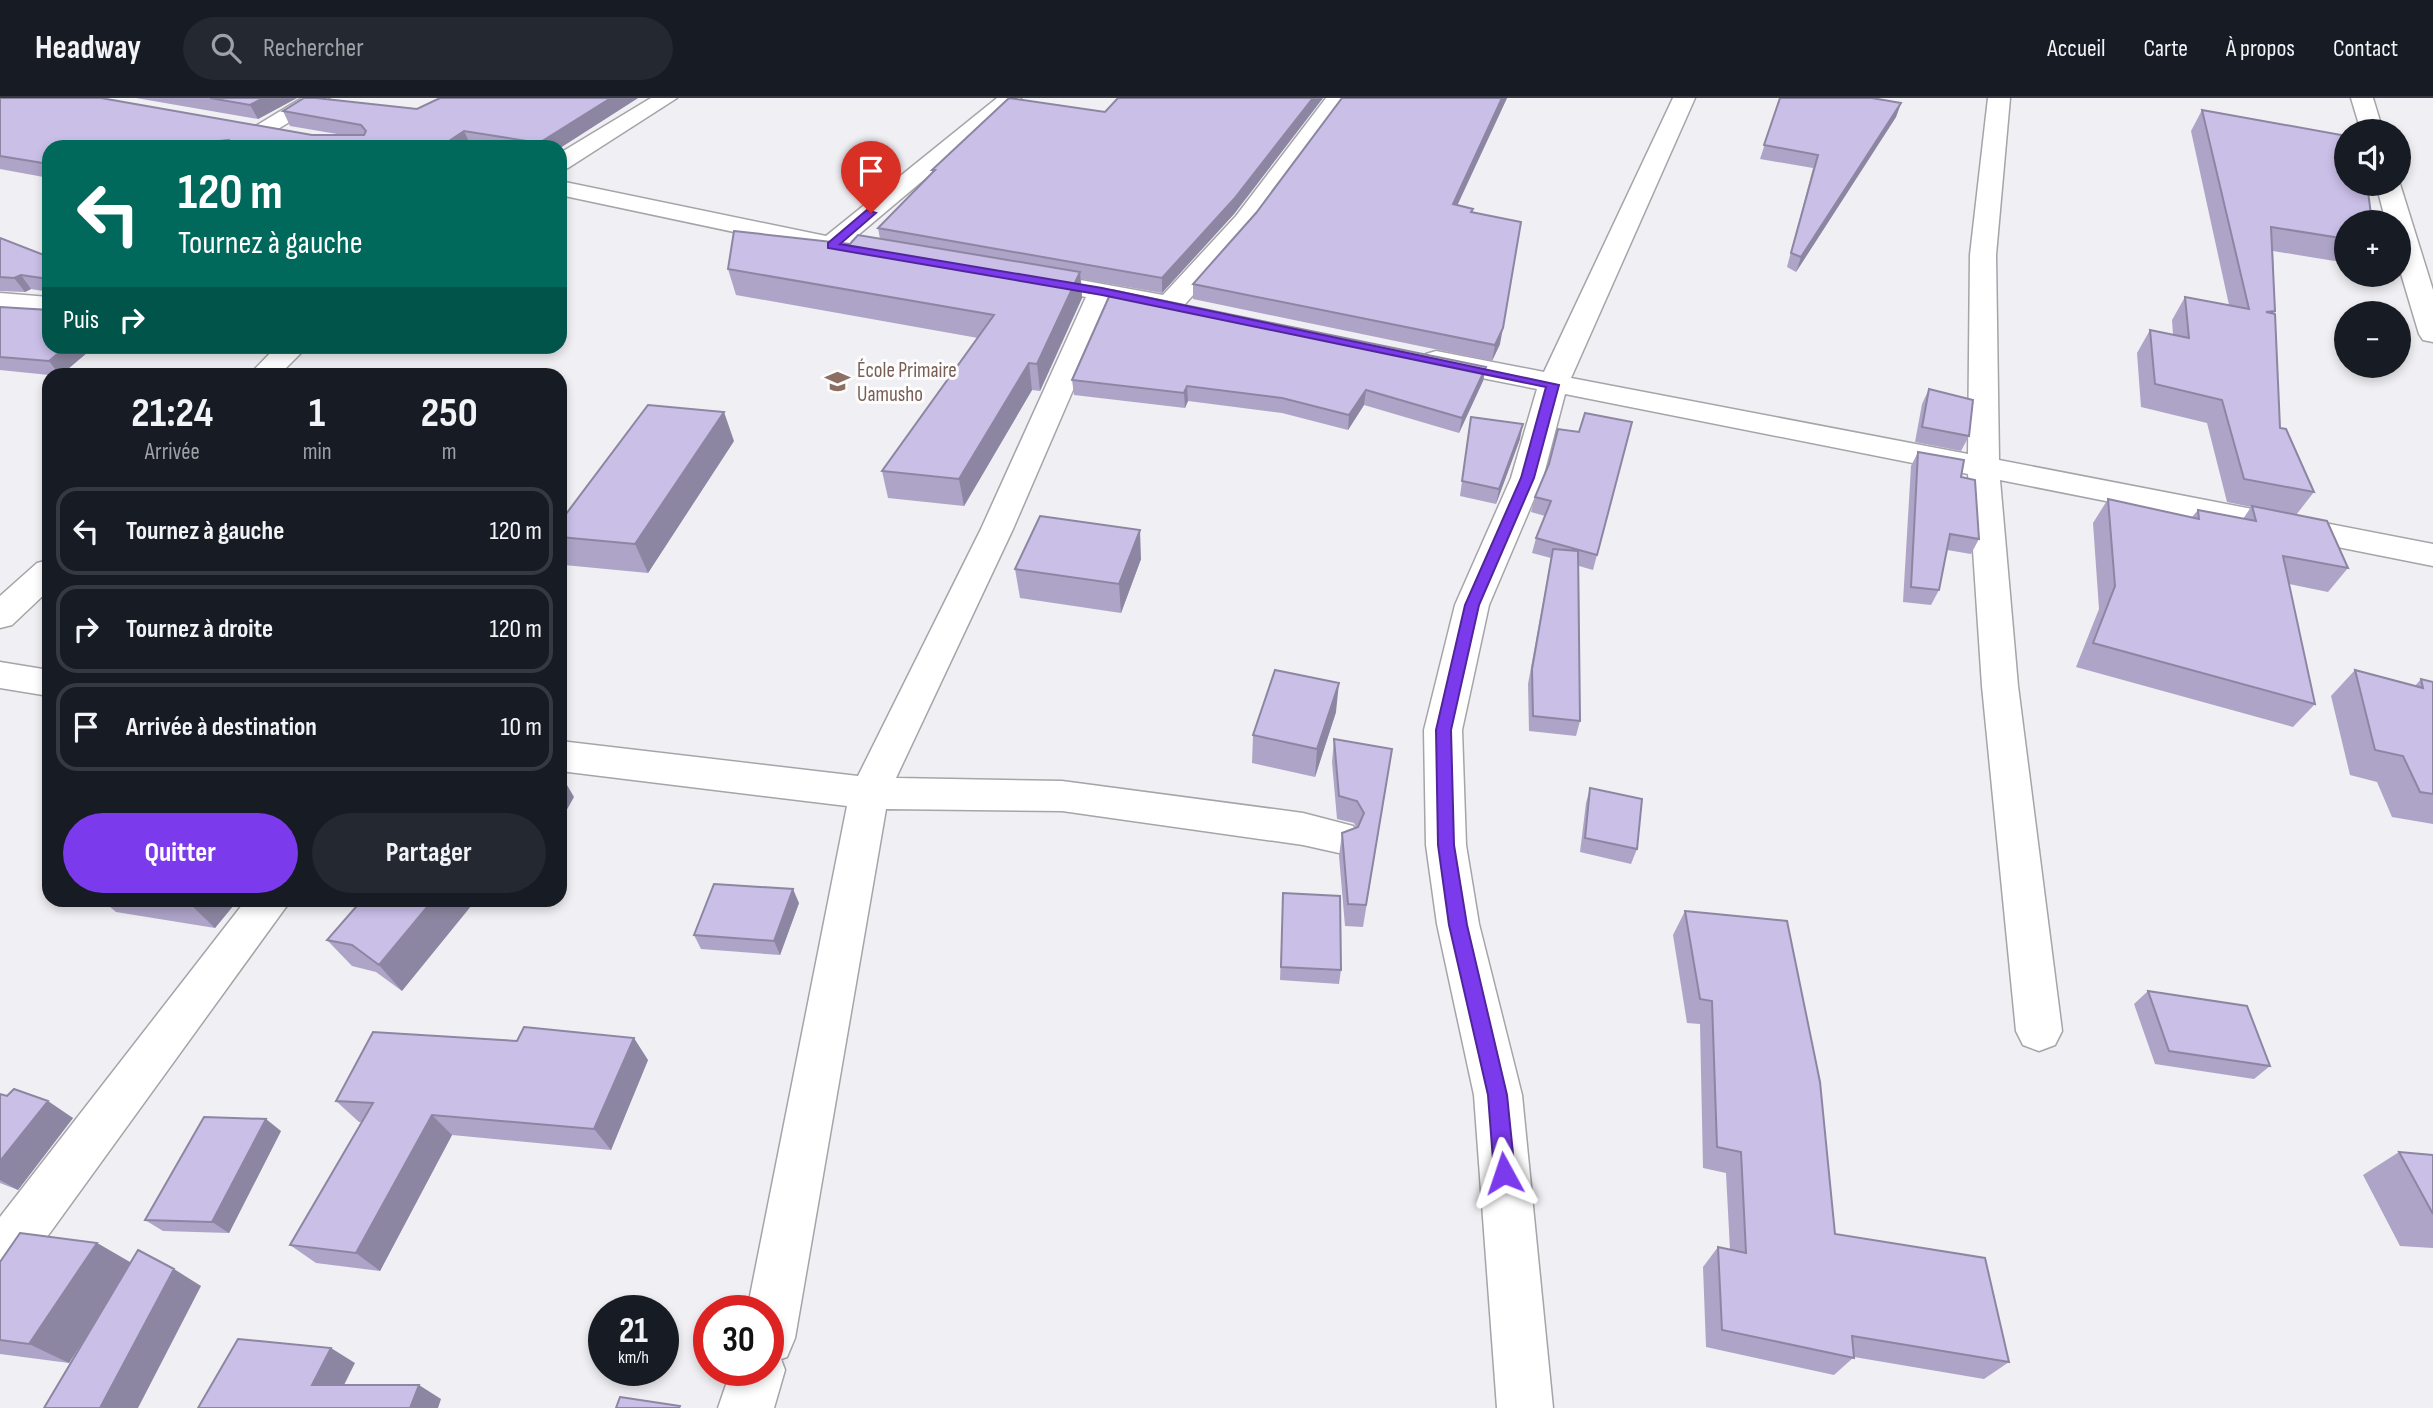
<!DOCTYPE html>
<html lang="fr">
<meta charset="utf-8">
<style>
:root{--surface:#171b24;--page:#242831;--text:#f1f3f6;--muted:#9ea1a6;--line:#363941;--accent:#7c3aed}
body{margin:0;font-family:"Sofia Sans Condensed",sans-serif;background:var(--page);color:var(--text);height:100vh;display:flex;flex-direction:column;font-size:26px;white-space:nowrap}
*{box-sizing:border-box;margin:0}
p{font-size:23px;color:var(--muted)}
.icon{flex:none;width:38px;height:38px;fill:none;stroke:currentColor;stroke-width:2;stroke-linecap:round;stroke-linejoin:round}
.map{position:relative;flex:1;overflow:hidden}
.drawer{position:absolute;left:42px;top:270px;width:525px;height:539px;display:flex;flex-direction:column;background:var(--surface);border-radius:21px;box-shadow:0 4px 10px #0003}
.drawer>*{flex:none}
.guide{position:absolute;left:42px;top:42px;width:525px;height:214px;border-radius:21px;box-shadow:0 4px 10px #0003;background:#00695c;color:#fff;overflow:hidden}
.controls{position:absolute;left:2334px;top:21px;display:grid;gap:14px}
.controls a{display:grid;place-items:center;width:77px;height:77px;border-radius:50%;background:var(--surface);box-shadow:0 4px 10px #0003;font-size:35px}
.speed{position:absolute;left:588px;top:1197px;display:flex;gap:14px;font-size:35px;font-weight:700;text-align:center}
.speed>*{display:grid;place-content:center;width:91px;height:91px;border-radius:50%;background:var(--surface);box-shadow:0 4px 10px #0003;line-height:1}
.speed small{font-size:18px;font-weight:400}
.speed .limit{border:10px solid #d22;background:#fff;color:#111}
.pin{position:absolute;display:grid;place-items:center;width:60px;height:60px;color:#fff;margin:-72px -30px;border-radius:50% 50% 50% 0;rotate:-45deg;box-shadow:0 0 7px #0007}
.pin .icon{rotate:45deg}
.me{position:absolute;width:77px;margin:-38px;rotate:355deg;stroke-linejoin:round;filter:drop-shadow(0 0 5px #0008)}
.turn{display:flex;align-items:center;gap:24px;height:147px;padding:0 21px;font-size:32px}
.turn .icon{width:91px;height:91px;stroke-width:2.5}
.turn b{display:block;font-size:49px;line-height:60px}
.then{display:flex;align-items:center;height:66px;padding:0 21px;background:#0003;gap:14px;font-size:26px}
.eta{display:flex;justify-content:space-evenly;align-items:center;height:119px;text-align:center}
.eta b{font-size:42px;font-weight:700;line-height:49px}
.cta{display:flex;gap:14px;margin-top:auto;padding:14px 21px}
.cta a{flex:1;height:80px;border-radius:42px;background:var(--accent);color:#fff;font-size:28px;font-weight:700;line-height:80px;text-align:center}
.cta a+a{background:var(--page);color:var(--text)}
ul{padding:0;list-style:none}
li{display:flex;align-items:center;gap:21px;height:88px;margin:0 14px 10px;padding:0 7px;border:4px solid var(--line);border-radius:21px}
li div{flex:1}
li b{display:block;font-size:26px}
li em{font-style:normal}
header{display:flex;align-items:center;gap:42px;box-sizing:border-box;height:98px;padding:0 35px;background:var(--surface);border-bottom:2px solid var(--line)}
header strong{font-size:33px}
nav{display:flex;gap:38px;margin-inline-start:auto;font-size:24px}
.search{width:490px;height:63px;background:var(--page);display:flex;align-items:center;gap:18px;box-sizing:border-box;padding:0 24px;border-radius:38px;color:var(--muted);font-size:26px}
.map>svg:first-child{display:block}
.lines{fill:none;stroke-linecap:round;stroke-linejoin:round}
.minor-casing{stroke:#a5a4a8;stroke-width:3}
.minor{fill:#fff;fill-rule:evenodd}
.wall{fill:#aea4c7}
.shaded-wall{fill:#8d86a2}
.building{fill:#cabfe7;stroke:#8d86a2;stroke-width:2}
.route{fill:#7c3aed;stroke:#51269a;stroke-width:2}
.labels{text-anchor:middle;stroke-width:6;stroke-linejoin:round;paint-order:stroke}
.far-education-label{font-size:21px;fill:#785e54;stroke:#fdfdfe;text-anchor:start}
</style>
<header>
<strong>Headway</strong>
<div class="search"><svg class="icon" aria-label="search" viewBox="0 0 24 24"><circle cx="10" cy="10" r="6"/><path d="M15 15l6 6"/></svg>Rechercher</div>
<nav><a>Accueil</a><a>Carte</a><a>À propos</a><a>Contact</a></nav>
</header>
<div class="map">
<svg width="2433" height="1310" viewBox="0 0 2433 1310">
<rect width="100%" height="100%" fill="#f0eff3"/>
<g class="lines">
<defs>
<path id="minor" d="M 302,0 L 329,0 L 268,37 L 252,37 L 249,32 Z
M 651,0 L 677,0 L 568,70 L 560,72 L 560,55 Z
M 997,0 L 1021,0 L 851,143 L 860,150 L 856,155 L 847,158 L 560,97 L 560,83 L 826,138 Z
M 1326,0 L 1348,0 L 1254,128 L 1179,213 L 1169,215 L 1111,204 L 1013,431 L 896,680 L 1062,683 L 1303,715 L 1353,728 L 1359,739 L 1353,750 L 1339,755 L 1303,747 L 1062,713 L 886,711 L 795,1240 L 787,1259 L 781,1261 L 785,1272 L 774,1310 L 718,1310 L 731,1272 L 768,1272 L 768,1213 L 747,1213 L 847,708 L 560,673 L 560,643 L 858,678 L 981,431 L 1086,199 L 1022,187 L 1018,181 L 1022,175 L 1031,173 L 1163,197 L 1236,118 Z
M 1673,0 L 1695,0 L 1571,280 L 1968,356 L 1970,157 L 1988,0 L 2010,0 L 1996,157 L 1999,362 L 2433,446 L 2433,468 L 2000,382 L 2018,588 L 2062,933 L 2055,947 L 2039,953 L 2023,947 L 2016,933 L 1982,588 L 1968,376 L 1565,296 L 1543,380 L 1489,507 L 1462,632 L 1466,747 L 1479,826 L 1522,997 L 1553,1310 L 1497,1310 L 1474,997 L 1437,826 L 1426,747 L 1424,632 L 1455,507 L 1511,380 L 1537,291 L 1436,271 L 1426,268 L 1422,262 L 1426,256 L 1436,253 L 1544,274 Z
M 2351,0 L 2373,0 L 2383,33 L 2361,33 Z
M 2376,86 L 2400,86 L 2433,192 L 2433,244 L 2423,242 L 2419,236 L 2399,169 L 2399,124 L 2386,124 Z
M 0,195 L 49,199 L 49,215 L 0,211 Z
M 277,248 L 308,248 L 280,276 L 250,276 Z
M 49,462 L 49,492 L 12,527 L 0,530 L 0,498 L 37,465 Z
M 0,564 L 49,572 L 49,598 L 0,590 Z
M 246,802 L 291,802 L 18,1179 L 0,1187 L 0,1119 Z"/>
</defs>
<!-- minor casing -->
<use href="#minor" class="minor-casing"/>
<!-- minor -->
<use href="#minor" class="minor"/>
</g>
<!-- wall -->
<path class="wall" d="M 0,0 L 312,37 L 343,37 L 290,28 L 283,13 L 417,11 L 440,0 L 638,0 L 560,50 L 479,49 L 471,48 L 469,49 L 49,49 L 49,80 L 0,71 Z
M 136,0 L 297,0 L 258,21 Z
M 1118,0 L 1323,0 L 1234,116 L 1162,195 L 1081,181 L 1082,200 L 1040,293 L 1032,292 L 964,408 L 888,400 L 882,373 L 978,240 L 736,197 L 728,171 L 850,146 L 880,141 L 878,130 L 932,75 L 932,72 L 1105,14 Z
M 1342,0 L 1507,0 L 1457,107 L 1473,111 L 1473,114 L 1500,246 L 1492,263 L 1193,201 L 1193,186 L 1256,115 Z
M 1780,0 L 1901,5 L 1896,19 L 1796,174 L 1787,169 L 1813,70 L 1760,61 Z
M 2202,12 L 2347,124 L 2347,165 L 2273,153 L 2275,213 L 2274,216 L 2280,330 L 2314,394 L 2296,417 L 2348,470 L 2328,494 L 2289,486 L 2315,606 L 2293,629 L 2076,569 L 2099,511 L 2093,425 L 2108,401 L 2192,419 L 2198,412 L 2243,421 L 2251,409 L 2227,404 L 2207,325 L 2141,309 L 2137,255 L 2150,232 L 2173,237 L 2172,222 L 2185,199 L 2229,207 L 2191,33 Z
M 0,140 L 49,159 L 49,194 L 31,191 L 25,194 L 0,193 Z
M 0,209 L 95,248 L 62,276 L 49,277 L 0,272 Z
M 1486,269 L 1483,283 L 1459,335 L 1364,307 L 1348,332 L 1282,315 L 1188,303 L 1185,310 L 1074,297 L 1072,282 Z
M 1929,291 L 1969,338 L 1961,353 L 1915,344 L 1922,306 Z
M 1471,319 L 1520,341 L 1496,406 L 1460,398 Z
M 1632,324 L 1593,472 L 1579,468 L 1580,623 L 1576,638 L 1529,633 L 1528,586 L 1551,460 L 1532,455 L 1536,440 L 1545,418 L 1531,414 L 1535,399 L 1579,334 Z
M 734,343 L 648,475 L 564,467 L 560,458 L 560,424 Z
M 1918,354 L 1961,379 L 1979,441 L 1971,456 L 1947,452 L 1939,492 L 1931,507 L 1903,504 L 1911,368 Z
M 1141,461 L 1121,515 L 1020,500 L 1015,471 Z
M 2355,572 L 2415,588 L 2421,581 L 2433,584 L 2433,726 L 2392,719 L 2377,684 L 2350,677 L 2331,598 Z
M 1336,614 L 1315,679 L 1252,665 L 1253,637 Z
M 1334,641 L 1392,651 L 1363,829 L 1345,828 L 1339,758 L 1342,735 L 1356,730 L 1354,725 L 1337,721 L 1332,664 Z
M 1590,690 L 1637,751 L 1631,766 L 1580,754 L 1586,705 Z
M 1283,795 L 1341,872 L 1339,886 L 1280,882 Z
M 102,802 L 238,802 L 215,830 L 116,814 Z
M 362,802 L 402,893 L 376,874 L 352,868 L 327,842 Z
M 799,805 L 780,857 L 701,851 L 694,837 Z
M 1685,813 L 1835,1136 L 2009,1264 L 1984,1281 L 1854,1259 L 1834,1277 L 1706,1249 L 1703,1169 L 1718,1149 L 1730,1152 L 1726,1075 L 1703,1070 L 1700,926 L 1687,925 L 1673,837 Z
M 2148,893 L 2270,968 L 2254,981 L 2155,966 L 2134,906 Z
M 648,962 L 611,1052 L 452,1037 L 380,1173 L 316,1165 L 290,1147 L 362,1024 L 359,1024 L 336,1003 Z
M 0,996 L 73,1020 L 18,1092 L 0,1085 Z
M 281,1033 L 229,1135 L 163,1133 L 145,1122 Z
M 2399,1054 L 2433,1057 L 2433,1150 L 2400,1148 L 2363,1077 Z
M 97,1145 L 130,1164 L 201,1188 L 86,1239 L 69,1265 L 0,1256 L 0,1164 Z"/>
<!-- shaded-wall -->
<path class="shaded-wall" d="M 263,0 L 297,0 L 258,21 L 250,7 Z
M 611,0 L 638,0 L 560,50 L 541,49 L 539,45 Z
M 1313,0 L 1323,0 L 1234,116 L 1162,195 L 1162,180 Z
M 1502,0 L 1507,0 L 1451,121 L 1453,106 Z
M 1901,5 L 1896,19 L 1796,174 L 1801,159 Z
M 464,33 L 471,48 L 469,49 L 440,49 Z
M 228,42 L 232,49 L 167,49 Z
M 1080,174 L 1082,200 L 1040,293 L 1037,266 Z
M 21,177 L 31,191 L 25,194 L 14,180 Z
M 1503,230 L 1500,246 L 1492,263 L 1495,247 Z
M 67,248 L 95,248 L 62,276 L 59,276 L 49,263 Z
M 1029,265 L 1032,292 L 964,408 L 959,381 Z
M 1486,269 L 1483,283 L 1459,335 L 1462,320 Z
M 1187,288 L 1188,303 L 1185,310 L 1184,295 Z
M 1366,292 L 1364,307 L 1348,332 L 1349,317 Z
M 724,314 L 734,343 L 648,475 L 635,446 Z
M 1523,326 L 1520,341 L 1496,406 L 1499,391 Z
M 1140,432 L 1141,461 L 1121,515 L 1119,486 Z
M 1339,585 L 1336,614 L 1315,679 L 1317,651 Z
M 560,675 L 574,699 L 560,724 Z
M 793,791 L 799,805 L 780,857 L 774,843 Z
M 189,802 L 238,802 L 215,830 L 188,804 Z
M 433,802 L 476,802 L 402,893 L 379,867 Z
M 634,940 L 648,962 L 611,1052 L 594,1031 Z
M 48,1003 L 73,1020 L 18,1092 L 0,1082 L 0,1063 Z
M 432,1017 L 452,1037 L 380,1173 L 356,1155 Z
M 266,1021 L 281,1033 L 229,1135 L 212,1124 Z
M 97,1145 L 133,1166 L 69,1265 L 29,1246 Z
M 174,1171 L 201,1188 L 138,1310 L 100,1310 Z
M 331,1250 L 355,1265 L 337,1301 L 312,1287 Z
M 419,1287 L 441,1301 L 438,1310 L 410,1310 Z"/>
<!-- building -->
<path class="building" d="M 0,0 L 101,0 L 312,37 L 364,37 L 366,33 L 361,27 L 283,13 L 304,0 L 316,0 L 417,11 L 440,0 L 611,0 L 539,45 L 464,33 L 440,49 L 222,49 L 228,42 L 167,49 L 49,49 L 49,66 L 0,58 Z
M 210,0 L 263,0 L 250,7 Z
M 1009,0 L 1105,14 L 1118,0 L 1313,0 L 1234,101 L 1162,180 L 878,130 L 935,72 L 932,72 Z
M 1342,0 L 1502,0 L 1453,106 L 1473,111 L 1471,114 L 1521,124 L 1503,230 L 1495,247 L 1193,186 L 1256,115 Z
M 1780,0 L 1872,0 L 1901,5 L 1801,159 L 1791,155 L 1818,57 L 1764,47 Z
M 2202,12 L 2347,38 L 2347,86 L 2367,86 L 2372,124 L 2347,124 L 2347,141 L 2271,129 L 2275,213 L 2266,214 L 2275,216 L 2280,330 L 2286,331 L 2314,394 L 2244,381 L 2222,302 L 2155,286 L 2150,232 L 2189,240 L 2185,199 L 2249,211 Z
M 734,133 L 850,146 L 858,137 L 1080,174 L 1037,266 L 1029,265 L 959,381 L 882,373 L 994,217 L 728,171 Z
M 0,140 L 49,159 L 49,181 L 21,177 L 14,180 L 0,179 Z
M 1112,192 L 1486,269 L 1462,320 L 1366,292 L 1349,317 L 1282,300 L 1187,288 L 1184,295 L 1072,282 Z
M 0,209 L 49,212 L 49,248 L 67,248 L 49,263 L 0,259 Z
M 1929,291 L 1973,302 L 1969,338 L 1922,329 Z
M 648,307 L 724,314 L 635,446 L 560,439 L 560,424 Z
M 1585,315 L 1632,324 L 1597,457 L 1536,440 L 1551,403 L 1535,399 L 1549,366 L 1558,331 L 1579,334 Z
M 1471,319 L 1523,326 L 1499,391 L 1462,383 Z
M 1918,354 L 1964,362 L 1961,379 L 1975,382 L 1979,441 L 1950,436 L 1939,492 L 1911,489 Z
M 2108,401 L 2199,421 L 2198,412 L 2256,423 L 2252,408 L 2327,423 L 2348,470 L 2283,458 L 2315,606 L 2093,545 L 2115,488 Z
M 1040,418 L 1140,432 L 1119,486 L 1015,471 Z
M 1553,451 L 1578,453 L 1580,623 L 1533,618 L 1532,571 Z
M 1275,572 L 1339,585 L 1317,651 L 1253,637 Z
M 2355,572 L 2423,590 L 2421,581 L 2433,584 L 2433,696 L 2420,694 L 2403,658 L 2375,652 Z
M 1334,641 L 1392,651 L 1366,807 L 1348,806 L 1342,735 L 1358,729 L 1364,715 L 1357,703 L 1339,698 Z
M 1590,690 L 1642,701 L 1637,751 L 1585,740 Z
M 714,786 L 793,791 L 774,843 L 694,837 Z
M 1283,795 L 1340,798 L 1341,872 L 1281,869 Z
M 362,802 L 433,802 L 379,867 L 352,847 L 327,842 Z
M 1685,813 L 1787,823 L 1820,984 L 1835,1136 L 1985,1160 L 2009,1264 L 1852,1238 L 1854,1260 L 1722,1232 L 1718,1149 L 1746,1155 L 1741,1054 L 1717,1049 L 1712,903 L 1700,901 Z
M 2148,893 L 2247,908 L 2270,968 L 2169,953 Z
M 524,929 L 634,940 L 594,1031 L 432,1017 L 356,1155 L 290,1147 L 373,1005 L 336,1003 L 373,934 L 517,943 Z
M 14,991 L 48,1003 L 0,1063 L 0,996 L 7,998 Z
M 204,1019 L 266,1021 L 212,1124 L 145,1122 Z
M 2399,1054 L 2433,1057 L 2433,1116 Z
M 20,1135 L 97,1145 L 29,1246 L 0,1242 L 0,1164 Z
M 138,1152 L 174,1171 L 100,1310 L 44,1310 Z
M 238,1241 L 331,1250 L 312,1287 L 419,1287 L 410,1310 L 198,1310 Z
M 620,1299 L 680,1308 L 679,1310 L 616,1310 Z"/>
<!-- route -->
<path class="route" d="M 867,112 L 876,115 L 840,146 L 1102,190 L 1559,287 L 1534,380 L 1479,507 L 1451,632 L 1454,747 L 1467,827 L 1507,997 L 1515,1075 L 1512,1082 L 1504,1085 L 1497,1082 L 1494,1075 L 1488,997 L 1449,827 L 1438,747 L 1436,632 L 1465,507 L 1521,380 L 1546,289 L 1102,197 L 828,150 L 828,145 Z"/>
<!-- icons -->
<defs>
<symbol id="school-bare" viewBox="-9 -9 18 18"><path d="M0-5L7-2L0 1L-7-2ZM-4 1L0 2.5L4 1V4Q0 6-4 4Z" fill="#8d6e63" stroke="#fdfdfe" stroke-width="2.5" paint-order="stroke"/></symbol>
</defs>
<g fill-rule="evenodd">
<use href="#school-bare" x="820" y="266" width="35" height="35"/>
</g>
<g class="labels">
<!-- far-education labels -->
<g class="far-education-label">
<text x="857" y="279">École Primaire<tspan x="857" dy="24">Uamusho</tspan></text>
</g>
</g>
</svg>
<div class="controls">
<a><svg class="icon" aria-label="sound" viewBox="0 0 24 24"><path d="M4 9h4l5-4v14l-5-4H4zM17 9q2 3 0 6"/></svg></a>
<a>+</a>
<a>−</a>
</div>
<div class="speed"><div>21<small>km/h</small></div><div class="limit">30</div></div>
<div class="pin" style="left:871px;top:115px;background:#d93025"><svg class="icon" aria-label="arrive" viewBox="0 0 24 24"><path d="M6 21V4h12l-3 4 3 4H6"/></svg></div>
<svg class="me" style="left:1504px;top:1075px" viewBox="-20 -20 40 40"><path d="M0-17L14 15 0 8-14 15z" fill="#7c3aed" stroke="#fff" stroke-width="4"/></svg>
<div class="guide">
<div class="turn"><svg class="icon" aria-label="left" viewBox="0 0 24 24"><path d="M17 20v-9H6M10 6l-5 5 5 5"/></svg><div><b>120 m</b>Tournez à gauche</div></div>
<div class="then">Puis<svg class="icon" aria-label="right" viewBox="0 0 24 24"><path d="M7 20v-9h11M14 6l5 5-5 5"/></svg></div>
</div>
<section class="drawer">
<div class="eta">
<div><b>21:24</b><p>Arrivée</p></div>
<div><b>1</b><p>min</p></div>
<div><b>250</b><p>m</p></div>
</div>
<ul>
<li><svg class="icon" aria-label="left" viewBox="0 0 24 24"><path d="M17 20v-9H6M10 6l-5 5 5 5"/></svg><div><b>Tournez à gauche</b></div><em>120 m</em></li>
<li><svg class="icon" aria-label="right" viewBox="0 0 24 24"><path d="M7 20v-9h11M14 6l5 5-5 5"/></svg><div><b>Tournez à droite</b></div><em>120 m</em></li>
<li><svg class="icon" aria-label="arrive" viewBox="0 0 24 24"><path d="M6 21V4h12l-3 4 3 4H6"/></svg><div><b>Arrivée à destination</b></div><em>10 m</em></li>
</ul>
<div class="cta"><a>Quitter</a><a>Partager</a></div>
</section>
</div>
